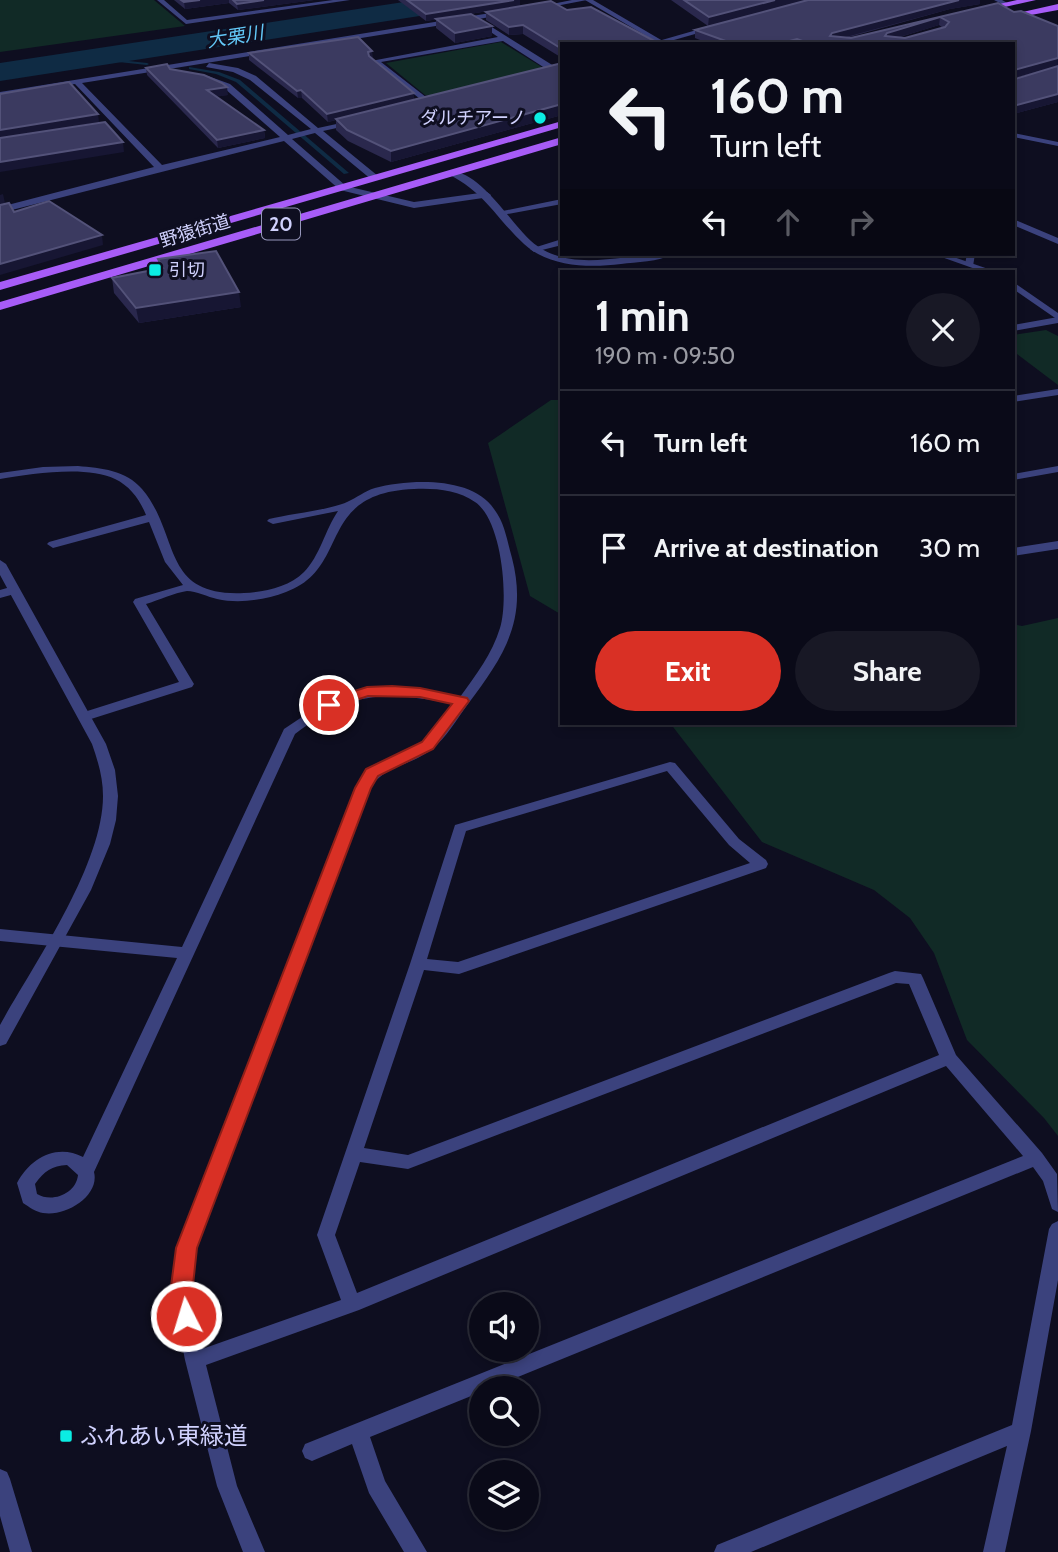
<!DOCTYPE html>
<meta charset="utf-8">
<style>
:root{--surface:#0a0a18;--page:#181825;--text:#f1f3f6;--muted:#999aa2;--line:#2a2b37;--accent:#d93025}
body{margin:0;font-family:Cabin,"Noto Sans JP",sans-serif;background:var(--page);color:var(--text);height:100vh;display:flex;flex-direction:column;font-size:26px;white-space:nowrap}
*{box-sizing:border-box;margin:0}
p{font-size:23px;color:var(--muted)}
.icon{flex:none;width:38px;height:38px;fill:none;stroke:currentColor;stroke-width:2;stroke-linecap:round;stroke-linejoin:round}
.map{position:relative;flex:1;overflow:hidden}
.panel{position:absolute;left:560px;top:270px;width:455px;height:455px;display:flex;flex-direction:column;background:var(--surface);border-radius:0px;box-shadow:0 4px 10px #0003,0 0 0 2px var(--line)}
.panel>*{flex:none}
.banner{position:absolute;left:560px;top:42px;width:455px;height:214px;border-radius:0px;box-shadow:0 4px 10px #0003,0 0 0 2px var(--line);background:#0a0a18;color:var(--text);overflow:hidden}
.tools{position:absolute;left:469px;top:1292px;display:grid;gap:14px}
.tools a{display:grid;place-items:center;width:70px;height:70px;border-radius:50%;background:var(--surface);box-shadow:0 4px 10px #0003,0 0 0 2px var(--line);font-size:35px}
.pin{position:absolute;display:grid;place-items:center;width:60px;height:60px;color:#fff;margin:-30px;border:4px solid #fff;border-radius:50%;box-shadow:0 2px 7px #0007}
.me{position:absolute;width:77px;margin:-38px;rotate:355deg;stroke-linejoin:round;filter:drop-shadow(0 0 5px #0008)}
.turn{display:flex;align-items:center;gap:24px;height:147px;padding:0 35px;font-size:32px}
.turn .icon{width:91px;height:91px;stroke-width:2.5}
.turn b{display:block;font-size:49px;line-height:60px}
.lanes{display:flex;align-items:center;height:66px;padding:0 35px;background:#0003;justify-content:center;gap:35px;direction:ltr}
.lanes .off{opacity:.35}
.round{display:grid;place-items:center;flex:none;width:74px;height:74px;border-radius:37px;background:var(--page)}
.summary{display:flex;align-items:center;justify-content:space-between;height:119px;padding:0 35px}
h1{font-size:42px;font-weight:700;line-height:52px}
.button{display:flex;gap:14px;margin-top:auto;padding:14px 35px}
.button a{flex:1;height:80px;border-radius:42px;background:var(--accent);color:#fff;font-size:28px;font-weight:700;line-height:80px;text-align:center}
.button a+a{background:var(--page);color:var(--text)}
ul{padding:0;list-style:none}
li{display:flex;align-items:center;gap:21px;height:105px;padding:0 35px;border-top:2px solid var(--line)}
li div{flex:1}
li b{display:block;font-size:26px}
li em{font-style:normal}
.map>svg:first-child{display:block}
.green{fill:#112a26}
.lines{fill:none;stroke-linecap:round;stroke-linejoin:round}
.stream{fill:#0f2b44;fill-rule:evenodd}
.river{fill:#0f2b44;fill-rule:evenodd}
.minor{fill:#3b427d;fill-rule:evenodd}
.tertiary{fill:#3b427d;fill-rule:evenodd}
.primary{fill:#a75cf7;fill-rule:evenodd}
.wall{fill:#2a284d;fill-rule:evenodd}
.shaded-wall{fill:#171633}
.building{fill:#3b3a60;stroke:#535279;stroke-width:2;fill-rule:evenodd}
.route{fill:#d93025;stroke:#8d1f18;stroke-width:2}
.poi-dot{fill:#0bede3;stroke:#0e0e20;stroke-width:2.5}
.labels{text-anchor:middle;stroke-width:6;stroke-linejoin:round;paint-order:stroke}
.far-poi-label{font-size:18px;fill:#d0d1fd;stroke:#0e0e20;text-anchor:end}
.far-street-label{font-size:18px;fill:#d0d1fd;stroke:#0e0e20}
.far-water-label{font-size:19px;font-style:italic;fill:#63c8f8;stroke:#0e0e20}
.shield{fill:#0e0e20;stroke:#9696bb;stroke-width:2}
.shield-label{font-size:19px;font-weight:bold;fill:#d0d1fd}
.near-poi-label{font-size:24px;fill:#d0d1fd;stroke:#0e0e20;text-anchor:start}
</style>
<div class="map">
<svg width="1058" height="1552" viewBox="0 0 1058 1552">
<rect width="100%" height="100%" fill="#0e0e20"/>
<!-- green -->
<path class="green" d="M 0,0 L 154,0 L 185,26 L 0,52 Z
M 501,42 L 545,69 L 438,96 L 425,95 L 386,63 Z
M 1046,330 L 1058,336 L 1058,385 L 1013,351 L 1013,335 Z
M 551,400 L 562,400 L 562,615 L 530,596 L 488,443 Z
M 1058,618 L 1058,1136 L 1044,1118 L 967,1040 L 934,953 L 910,918 L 874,890 L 762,842 L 670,723 L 1013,723 L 1013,624 L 1022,626 Z"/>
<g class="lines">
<!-- stream -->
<path class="stream" d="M 92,57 L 147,63 L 149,64 L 147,65 L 90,59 Z
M 189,67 L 219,72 L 240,80 L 349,173 L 344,174 L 236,82 L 216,74 L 189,69 Z"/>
<!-- river -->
<path class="river" d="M 417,0 L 484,0 L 481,6 L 471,8 L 0,81 L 0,63 Z"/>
<!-- minor -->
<path class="minor" d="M 157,0 L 164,0 L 187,20 L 333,0 L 350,0 L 186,24 Z
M 572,0 L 587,0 L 540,9 L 537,7 Z
M 994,0 L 1002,0 L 1009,4 L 1004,5 Z
M 503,11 L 505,14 L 479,19 L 557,68 L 557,72 L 551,72 L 503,41 L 381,62 L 431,101 L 431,105 L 428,105 L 371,61 L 498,37 L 473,20 L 82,83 L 162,165 L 280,137 L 224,88 L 205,80 L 205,76 L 208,76 L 230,84 L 288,135 L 311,129 L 250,80 L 233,72 L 206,67 L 209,63 L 238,68 L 256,76 L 318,128 L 355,120 L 355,124 L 323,131 L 378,176 L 378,180 L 372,180 L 315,133 L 292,139 L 346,186 L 414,202 L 487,192 L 491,195 L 490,197 L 414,208 L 340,190 L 284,141 L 0,213 L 0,207 L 154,167 L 75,84 L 0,96 L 0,92 Z
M 714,25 L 716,28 L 660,44 L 648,44 Z
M 1013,133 L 1058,142 L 1058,146 L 1013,137 Z
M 562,199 L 562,204 L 502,215 L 498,212 Z
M 1013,219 L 1058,238 L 1058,244 L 1013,225 Z
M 562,239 L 562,245 L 534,252 L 530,249 Z
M 967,254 L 975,254 L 973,266 L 965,264 Z
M 1058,317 L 1058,323 L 1013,331 L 1013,325 Z
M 1058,389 L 1058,395 L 1013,402 L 1013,396 Z
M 78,466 C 101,468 126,470 142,489 C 181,535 160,597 244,593 C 265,592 289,587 304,572 C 320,556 325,530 338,511 L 273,524 L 267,521 L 269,519 C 289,514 330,510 347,502 C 357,498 364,491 375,488 C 409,479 472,476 494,509 C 505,523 507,541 512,558 C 528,620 504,656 468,704 C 457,719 446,738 432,749 C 411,766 385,765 370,788 L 196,1248 L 190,1294 L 202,1349 L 341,1300 L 317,1235 L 410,964 L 455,825 L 670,762 L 675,763 L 739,839 L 766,860 L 768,864 L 766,868 L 459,974 L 424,970 L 364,1148 L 408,1155 L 889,973 L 895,971 L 921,974 L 923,978 L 956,1055 L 1042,1153 L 1057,1174 L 1058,1212 L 1052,1209 L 1043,1181 L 1033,1167 L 491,1388 L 481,1388 L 481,1392 L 370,1437 L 385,1481 L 427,1552 L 404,1552 L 369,1493 L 352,1444 L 312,1461 L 305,1458 L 302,1451 L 305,1444 L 1023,1156 L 946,1066 L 359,1310 L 206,1365 L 237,1486 L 265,1552 L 243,1552 L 217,1486 L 185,1360 L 172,1294 L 178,1248 L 356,788 L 371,769 L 422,743 L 455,704 C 385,691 352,690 295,734 L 94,1172 C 100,1196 66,1217 43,1213 C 36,1212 29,1207 23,1203 L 17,1183 C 30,1158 57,1143 83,1157 L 177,958 L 0,941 L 0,929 L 182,947 L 284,729 L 326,701 L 346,694 L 370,689 L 412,689 L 460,697 C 476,675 492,654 500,628 C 509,599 502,520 475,502 C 458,490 435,488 414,489 C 315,493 352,568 286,592 C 265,600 239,604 217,599 C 208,597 196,591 187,591 C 174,593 159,600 146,604 L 194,684 L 192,687 L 91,719 L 81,719 L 79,716 L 81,713 L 179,682 L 133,602 L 135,599 L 183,585 L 165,562 L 149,522 L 53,548 L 47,544 L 49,542 L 146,515 C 140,500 130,486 115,479 C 86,465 31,474 0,479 L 0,473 L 43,467 ZM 667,771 L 729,845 L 750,863 L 458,962 L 427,959 L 466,831 ZM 896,983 L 909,984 L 939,1055 L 357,1293 L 335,1235 L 360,1162 L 408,1169 ZM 67,1165 L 78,1175 C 76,1194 52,1203 37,1194 L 35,1184 C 44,1171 52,1166 67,1165 Z
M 1058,466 L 1058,472 L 1013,480 L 1013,474 Z
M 1058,541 L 1058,549 L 1013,556 L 1013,548 Z
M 14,586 L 20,590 L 18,593 L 0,598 L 0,590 Z
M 1058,1221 L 1058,1280 L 1031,1431 L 1005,1552 L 983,1552 L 1007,1446 L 751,1552 L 714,1552 L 717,1545 L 1012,1425 L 1049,1229 L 1052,1224 Z"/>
<!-- tertiary -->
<path class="tertiary" d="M 585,0 L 593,0 L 668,44 L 660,44 Z
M 450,171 C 480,171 510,222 531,241 C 571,276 626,252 672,254 C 659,262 636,262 621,264 C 588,268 549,267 524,244 C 496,218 486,194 450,175 Z
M 933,254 L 945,254 L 994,271 L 981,271 Z
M 1013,282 L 1058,313 L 1058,320 L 1013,289 Z
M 0,560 L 6,564 L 106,744 L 115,770 L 118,796 L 116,820 L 110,844 L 91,890 L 6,1044 L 0,1046 L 0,1025 C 34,964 103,865 103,796 C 103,778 98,761 92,744 L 0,575 Z
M 0,1469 L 7,1472 L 10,1479 L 32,1552 L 10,1552 L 0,1516 Z"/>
<!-- primary -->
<path class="primary" d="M 1017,0 L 1036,0 L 978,13 L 973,10 Z
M 1058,4 L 1058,10 L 1014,18 L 1009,15 Z
M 562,121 L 562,127 L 0,290 L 0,282 Z
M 562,137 L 562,144 L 0,310 L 0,302 Z"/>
</g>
<!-- wall -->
<path class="wall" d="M 174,0 L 314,0 L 238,10 L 229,3 L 185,9 Z
M 398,0 L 520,0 L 520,6 L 426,21 Z
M 671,0 L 806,0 L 708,26 Z
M 807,0 L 980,0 L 980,4 L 950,9 L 846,38 L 851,38 L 998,3 L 1058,66 L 1014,78 L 1058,102 L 1013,114 L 1013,44 L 710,44 L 695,38 L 695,30 ZM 939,25 L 943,28 L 905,38 L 900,37 Z
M 567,10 L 562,44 L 562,58 L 523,34 L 509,35 L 486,20 L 486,12 Z
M 436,19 L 492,36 L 455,43 L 436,28 Z
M 372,51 L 372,58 L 414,93 L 414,100 L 562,63 L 562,115 L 391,162 L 348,141 L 336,130 L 336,120 L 328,122 L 302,98 L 298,98 L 249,60 L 249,53 Z
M 146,68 L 170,69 L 228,95 L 216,96 L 264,130 L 265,138 L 218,148 L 147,75 Z
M 158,259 L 241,307 L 139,323 L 114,293 L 112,278 L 160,268 Z"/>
<!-- shaded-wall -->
<path class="shaded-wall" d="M 200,0 L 229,0 L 229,3 L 185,9 L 184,2 Z
M 264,0 L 314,0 L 238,10 L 237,4 Z
M 514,0 L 520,0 L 520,6 L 426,21 L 426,14 Z
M 775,0 L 806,0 L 708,26 L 709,17 Z
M 959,0 L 980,0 L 980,4 L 950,9 L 831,41 L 830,36 L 832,33 Z
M 940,17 L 939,25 L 886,41 L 885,36 L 887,33 Z
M 523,25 L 523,34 L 509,35 L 509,27 Z
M 492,26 L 492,36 L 455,43 L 455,33 Z
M 797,39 L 796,44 L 778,44 Z
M 372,51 L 373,58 L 369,59 L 368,52 Z
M 1058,58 L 1058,66 L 1013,78 L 1014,70 Z
M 227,87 L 228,95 L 208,98 L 207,90 Z
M 301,90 L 302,98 L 298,98 L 297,91 Z
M 414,93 L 414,100 L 328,122 L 327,114 Z
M 1058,94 L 1058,102 L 1013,114 L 1013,106 Z
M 562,104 L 562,115 L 391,162 L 391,151 Z
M 98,114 L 99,122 L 0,139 L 0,130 Z
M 264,130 L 265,138 L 218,148 L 217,140 Z
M 123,142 L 124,152 L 0,172 L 0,162 Z
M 3,194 L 5,203 L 0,205 L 0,195 Z
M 102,235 L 103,245 L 0,275 L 0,264 Z
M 239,292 L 241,307 L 139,323 L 136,308 Z"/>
<!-- building -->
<path class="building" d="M 181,0 L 200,0 L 184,2 Z
M 233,0 L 264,0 L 237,4 Z
M 407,0 L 514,0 L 426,14 Z
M 684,0 L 775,0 L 709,17 Z
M 808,0 L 959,0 L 832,33 L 830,36 L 851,38 L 998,3 L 1014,12 L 1021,11 L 1058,26 L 1058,58 L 1014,70 L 1013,72 L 1013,44 L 811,44 L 797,39 L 778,44 L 734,44 L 695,30 ZM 940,17 L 949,22 L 945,27 L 905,38 L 885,36 L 887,33 Z
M 551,1 L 567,10 L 591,7 L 660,44 L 562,44 L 562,49 L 523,25 L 509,27 L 486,12 Z
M 471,14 L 492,26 L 455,33 L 436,19 Z
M 358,37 L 372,51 L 368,52 L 369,56 L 414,93 L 327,114 L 301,90 L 297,91 L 249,53 Z
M 562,63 L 562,104 L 391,151 L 347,130 L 336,119 Z
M 167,64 L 170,69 L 204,75 L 222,83 L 227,87 L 207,90 L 264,130 L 217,140 L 146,68 Z
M 1058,66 L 1058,94 L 1013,106 L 1013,77 L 1015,79 Z
M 69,82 L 98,114 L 0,130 L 0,94 Z
M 105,122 L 123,142 L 0,162 L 0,138 Z
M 49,201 L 102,235 L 0,264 L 0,205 L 9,203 L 14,212 Z
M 216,251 L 239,292 L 136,308 L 112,278 L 163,268 L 158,259 Z"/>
<!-- route -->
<path class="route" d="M 392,686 L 420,688 L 467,698 L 469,701 L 433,749 L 378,776 L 371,788 L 197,1248 L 192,1294 L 197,1316 L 193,1323 L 186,1326 L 178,1323 L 170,1294 L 176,1248 L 355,788 L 366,769 L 422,742 L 452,704 L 420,697 L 368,696 L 329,709 L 321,705 L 323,701 L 367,687 Z"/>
<!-- markers -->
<g class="poi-dot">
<circle cx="540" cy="118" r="7"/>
<rect x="148" y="263" width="14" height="14" rx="3.5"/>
<rect x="59" y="1429" width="14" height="14" rx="3.5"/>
</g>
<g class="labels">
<!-- far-poi labels -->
<g class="far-poi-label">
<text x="526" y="124">ダルチアーノ</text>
<text x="169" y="276" text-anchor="start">引切</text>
</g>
<!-- far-street labels -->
<g class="far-street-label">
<text transform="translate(195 231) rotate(-17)" y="6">野猿街道</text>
</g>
<!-- far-water labels -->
<g class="far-water-label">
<text transform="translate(235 36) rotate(-9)" y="7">大栗川</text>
</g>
<!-- shield labels -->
<rect class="shield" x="262" y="208.5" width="38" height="31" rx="5"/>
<g class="shield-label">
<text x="281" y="231">20</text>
</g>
<!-- near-poi labels -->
<g class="near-poi-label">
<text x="80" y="1444">ふれあい東緑道</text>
</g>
</g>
</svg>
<div class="tools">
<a><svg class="icon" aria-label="sound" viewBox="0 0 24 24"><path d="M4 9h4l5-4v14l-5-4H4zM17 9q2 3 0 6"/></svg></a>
<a><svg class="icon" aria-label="search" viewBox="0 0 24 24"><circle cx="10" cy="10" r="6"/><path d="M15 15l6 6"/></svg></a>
<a><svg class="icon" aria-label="layers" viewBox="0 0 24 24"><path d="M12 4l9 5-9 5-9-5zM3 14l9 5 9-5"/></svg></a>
</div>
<div class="pin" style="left:329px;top:705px;background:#d93025"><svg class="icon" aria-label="arrive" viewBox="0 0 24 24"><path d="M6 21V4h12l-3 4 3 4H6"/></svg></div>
<svg class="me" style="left:186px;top:1316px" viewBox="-20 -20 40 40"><circle r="17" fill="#d93025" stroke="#fff" stroke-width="3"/><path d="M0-11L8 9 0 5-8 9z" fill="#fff"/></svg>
<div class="banner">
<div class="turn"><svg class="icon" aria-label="left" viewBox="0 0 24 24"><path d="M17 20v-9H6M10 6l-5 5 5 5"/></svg><div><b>160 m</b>Turn left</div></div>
<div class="lanes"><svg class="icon" aria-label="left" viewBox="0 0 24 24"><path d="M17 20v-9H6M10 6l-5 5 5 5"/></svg><svg class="icon off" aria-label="ahead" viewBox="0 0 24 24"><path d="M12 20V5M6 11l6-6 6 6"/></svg><svg class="icon off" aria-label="right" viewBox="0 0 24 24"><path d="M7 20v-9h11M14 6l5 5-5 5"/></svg></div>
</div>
<section class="panel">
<div class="summary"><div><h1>1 min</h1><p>190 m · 09:50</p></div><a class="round"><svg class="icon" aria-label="close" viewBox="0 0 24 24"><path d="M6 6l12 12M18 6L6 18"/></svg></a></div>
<ul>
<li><svg class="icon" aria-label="left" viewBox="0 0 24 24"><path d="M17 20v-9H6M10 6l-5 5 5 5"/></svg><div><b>Turn left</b></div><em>160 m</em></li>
<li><svg class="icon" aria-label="arrive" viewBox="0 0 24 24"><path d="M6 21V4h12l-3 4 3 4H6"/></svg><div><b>Arrive at destination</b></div><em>30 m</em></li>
</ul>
<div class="button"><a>Exit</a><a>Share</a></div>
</section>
</div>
